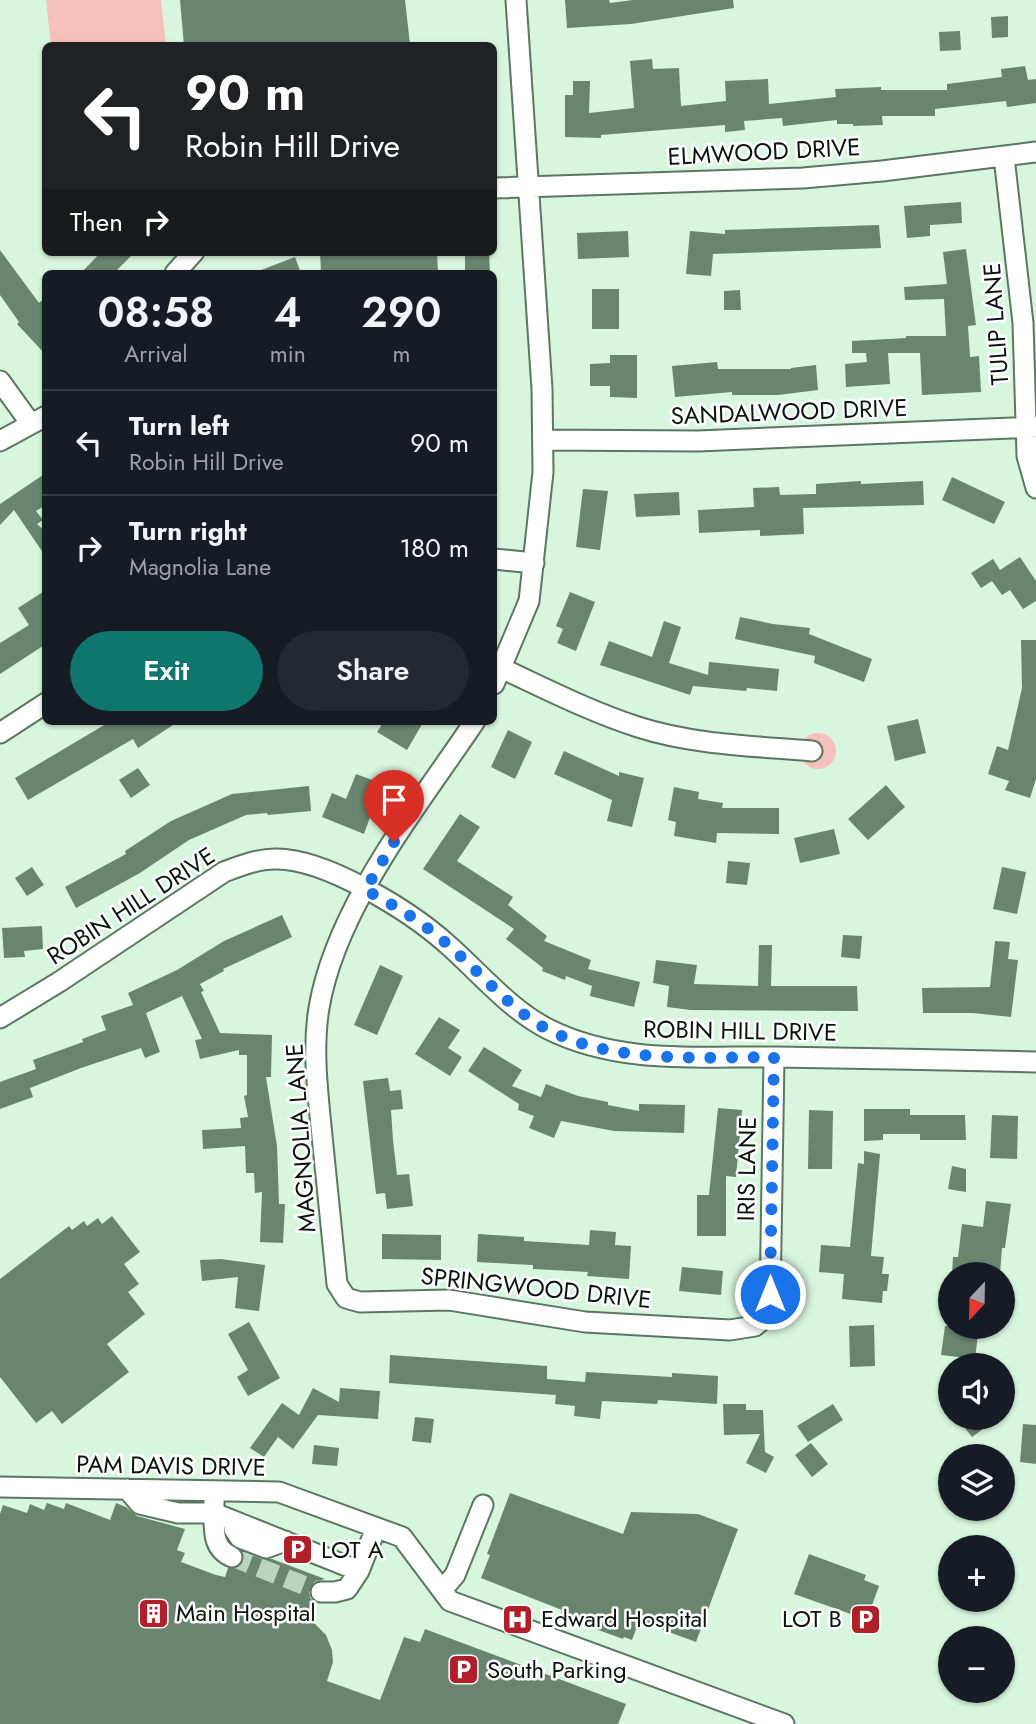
<!DOCTYPE html>
<meta charset="utf-8">
<style>
:root{--surface:#171b24;--page:#242831;--text:#f1f3f6;--muted:#9ea1a6;--line:#363941;--accent:#0f766e}
body{margin:0;font-family:Jost,sans-serif;background:var(--page);color:var(--text);height:100vh;display:flex;flex-direction:column;font-size:26px;white-space:nowrap}
*{box-sizing:border-box;margin:0}
p{font-size:23px;color:var(--muted)}
.icon{flex:none;width:38px;height:38px;fill:none;stroke:currentColor;stroke-width:2;stroke-linecap:round;stroke-linejoin:round}
.map{position:relative;flex:1;overflow:hidden}
.drawer{position:absolute;left:42px;top:270px;width:455px;height:455px;display:flex;flex-direction:column;background:var(--surface);border-radius:10px;box-shadow:0 2px 5px #0004}
.drawer>*{flex:none}
.guide{position:absolute;left:42px;top:42px;width:455px;height:214px;border-radius:10px;box-shadow:0 2px 5px #0004;background:#202124;color:#fff;overflow:hidden}
.needle{width:46px;rotate:202deg}
.tools{position:absolute;left:938px;top:1262px;display:grid;gap:14px}
.tools a{display:grid;place-items:center;width:77px;height:77px;border-radius:50%;background:var(--surface);box-shadow:0 2px 5px #0004;font-size:35px}
.pin{position:absolute;display:grid;place-items:center;width:60px;height:60px;color:#fff;margin:-72px -30px;border-radius:50% 50% 50% 0;rotate:-45deg;box-shadow:0 0 7px #0007}
.pin .icon{rotate:45deg}
.me{position:absolute;width:77px;margin:-38px;rotate:0deg;stroke-linejoin:round;filter:drop-shadow(0 0 5px #0008)}
.turn{display:flex;align-items:center;gap:24px;height:147px;padding:0 28px;font-size:32px}
.turn .icon{width:91px;height:91px;stroke-width:2.5}
.turn b{display:block;font-size:49px;line-height:60px}
.then{display:flex;align-items:center;height:66px;padding:0 28px;background:#0003;gap:14px;font-size:26px}
.eta{display:flex;justify-content:space-evenly;align-items:center;height:119px;text-align:center}
.eta b{font-size:42px;font-weight:600;line-height:49px}
.button{display:flex;gap:14px;margin-top:auto;padding:14px 28px}
.button a{flex:1;height:80px;border-radius:42px;background:var(--accent);color:#fff;font-size:28px;font-weight:600;line-height:80px;text-align:center}
.button a+a{background:var(--page);color:var(--text)}
ul{padding:0;list-style:none}
li{display:flex;align-items:center;gap:21px;height:105px;padding:0 28px;border-top:2px solid var(--line)}
li div{flex:1}
li b{display:block;font-size:26px}
li em{font-style:normal}
.map>svg:first-child{display:block}
.green{fill:#f6c0bb}
.building{fill:#6a856f}
.lines{fill:none;stroke-linecap:round;stroke-linejoin:round}
.minor-tunnel{stroke:#b9d4bf;stroke-width:19;stroke-dasharray:19 10;stroke-linecap:butt}
.minor-casing{stroke:#5b7661;stroke-width:23}
.minor{stroke:#fff;stroke-width:19}
.route{stroke:#1a73e8;stroke-width:12;stroke-dasharray:0 21.6}
.labels{text-anchor:middle;stroke-width:5;stroke-linejoin:round;paint-order:stroke}
.street-label{font-size:24px;fill:#0a150d;stroke:#fff}
.poi-label{font-size:24px;fill:#0a150d;stroke:#fff;text-anchor:start}
</style>
<div class="map">
<svg width="1036" height="1724" viewBox="0 0 1036 1724">
<rect width="100%" height="100%" fill="#d8f6de"/>
<!-- green -->
<path class="green" d="M 46,0 L 161,0 L 166,45 L 51,45 Z
M800 751a18 18 0 1 1 36 0a18 18 0 1 1-36 0Z"/>
<!-- building -->
<path class="building" d="M 180,0 L 405,0 L 410,44 L 184,46 Z
M 565,0 L 609,0 L 610,3 L 633,0 L 733,0 L 734,8 L 631,24 L 567,28 Z
M 1008,16 L 1008,37 L 992,38 L 991,17 Z
M 960,31 L 961,50 L 940,51 L 939,32 Z
M 652,59 L 653,69 L 679,68 L 681,106 L 726,101 L 725,81 L 768,79 L 769,104 L 836,97 L 835,89 L 881,87 L 881,90 L 947,90 L 947,84 L 1002,77 L 1001,69 L 1025,66 L 1028,80 L 1036,79 L 1036,103 L 1007,107 L 1006,101 L 935,109 L 935,116 L 882,116 L 883,125 L 853,126 L 853,124 L 837,124 L 837,120 L 783,126 L 782,118 L 744,121 L 745,130 L 725,132 L 725,125 L 601,135 L 601,138 L 565,137 L 565,95 L 573,95 L 573,81 L 590,81 L 589,113 L 634,108 L 630,61 Z
M 961,202 L 962,223 L 930,225 L 930,236 L 907,238 L 904,206 Z
M 879,225 L 881,248 L 713,254 L 711,276 L 686,274 L 690,231 L 725,234 L 725,230 Z
M 628,231 L 629,257 L 578,259 L 577,233 Z
M 966,249 L 976,325 L 968,326 L 970,357 L 979,356 L 981,392 L 922,395 L 920,353 L 888,353 L 890,384 L 846,387 L 845,364 L 867,362 L 866,353 L 852,353 L 852,341 L 906,338 L 906,336 L 946,336 L 944,299 L 905,300 L 904,287 L 947,284 L 943,252 Z
M 0,250 L 39,303 L 46,297 L 46,355 L 17,324 L 19,322 L 0,295 Z
M 101,252 L 135,252 L 114,273 L 81,273 Z
M 320,252 L 437,252 L 438,273 L 321,273 Z
M 465,252 L 489,252 L 490,273 L 465,273 Z
M 295,257 L 301,273 L 257,273 L 256,272 Z
M 592,289 L 619,289 L 619,329 L 592,329 Z
M 740,290 L 741,310 L 724,310 L 724,291 Z
M 610,355 L 637,355 L 637,398 L 610,397 L 610,386 L 590,386 L 590,364 L 610,363 Z
M 717,362 L 718,369 L 791,369 L 791,368 L 816,365 L 818,390 L 778,395 L 732,395 L 732,392 L 675,397 L 672,366 Z
M 46,473 L 46,505 L 36,511 L 43,520 L 37,524 L 46,532 L 46,557 L 14,510 L 0,525 L 0,504 Z
M 952,477 L 1005,502 L 994,524 L 942,500 Z
M 861,481 L 861,484 L 923,481 L 924,505 L 803,508 L 804,534 L 760,536 L 760,530 L 699,533 L 698,510 L 754,507 L 753,488 L 779,487 L 780,495 L 816,494 L 816,484 Z
M 583,489 L 608,491 L 600,550 L 576,547 Z
M 679,492 L 680,515 L 636,517 L 634,494 Z
M 1020,557 L 1036,581 L 1036,601 L 1023,609 L 1010,590 L 1002,595 L 992,581 L 981,588 L 971,573 L 993,559 L 1000,570 Z
M 46,590 L 46,644 L 0,674 L 0,643 L 29,625 L 18,608 Z
M 570,592 L 595,602 L 576,651 L 557,643 L 563,629 L 556,626 Z
M 740,617 L 773,624 L 810,628 L 809,634 L 872,659 L 864,682 L 814,663 L 815,656 L 735,639 Z
M 664,621 L 681,627 L 669,663 L 708,675 L 709,662 L 779,669 L 777,691 L 747,688 L 746,691 L 693,686 L 690,695 L 600,665 L 609,641 L 652,657 Z
M 1021,640 L 1036,640 L 1036,779 L 1030,798 L 1005,790 L 1009,781 L 988,774 L 997,746 L 1008,750 L 1022,688 Z
M 918,719 L 926,753 L 895,761 L 887,726 Z
M 111,721 L 179,721 L 138,748 L 133,739 L 28,800 L 15,778 Z
M 384,721 L 424,721 L 407,750 L 377,732 Z
M 508,730 L 532,742 L 515,779 L 491,767 Z
M 564,751 L 619,776 L 619,772 L 644,778 L 632,827 L 607,821 L 612,800 L 554,774 Z
M 138,768 L 150,785 L 131,798 L 119,780 Z
M 356,774 L 375,781 L 365,806 L 373,809 L 364,834 L 322,817 L 332,793 L 346,799 Z
M 886,785 L 905,807 L 868,840 L 848,819 Z
M 309,786 L 311,811 L 268,815 L 267,813 L 246,815 L 189,840 L 140,873 L 76,908 L 65,887 L 126,854 L 125,851 L 171,821 L 232,794 Z
M 674,787 L 699,792 L 698,799 L 723,803 L 722,808 L 779,808 L 779,834 L 717,833 L 716,843 L 674,836 L 676,822 L 668,820 Z
M 460,814 L 480,827 L 457,861 L 513,897 L 508,905 L 547,936 L 544,941 L 591,960 L 588,969 L 640,982 L 634,1007 L 590,996 L 592,986 L 566,976 L 565,980 L 542,971 L 543,968 L 506,939 L 514,929 L 423,869 Z
M 834,829 L 840,854 L 800,863 L 794,838 Z
M 728,861 L 750,863 L 747,885 L 726,883 Z
M 32,867 L 44,885 L 27,896 L 15,878 Z
M 1002,867 L 1026,872 L 1017,914 L 993,909 Z
M 282,915 L 292,937 L 223,969 L 224,971 L 200,984 L 204,991 L 201,992 L 220,1033 L 272,1035 L 271,1077 L 266,1077 L 277,1146 L 279,1204 L 285,1204 L 283,1243 L 260,1242 L 262,1192 L 255,1193 L 254,1173 L 246,1173 L 245,1146 L 203,1149 L 202,1130 L 241,1128 L 240,1118 L 248,1117 L 244,1096 L 247,1095 L 247,1055 L 239,1055 L 239,1050 L 200,1059 L 195,1040 L 202,1039 L 182,996 L 146,1013 L 160,1052 L 145,1058 L 141,1048 L 81,1068 L 30,1088 L 33,1097 L 0,1109 L 0,1082 L 36,1069 L 33,1060 L 83,1042 L 82,1039 L 106,1030 L 101,1016 L 133,1005 L 128,993 L 177,970 L 224,941 Z
M 42,926 L 43,949 L 24,951 L 25,957 L 4,958 L 2,928 Z
M 843,935 L 862,936 L 860,959 L 841,957 Z
M 995,941 L 1010,942 L 1008,959 L 1018,960 L 1011,1017 L 973,1013 L 923,1013 L 922,988 L 990,987 Z
M 759,945 L 772,945 L 771,986 L 857,986 L 858,1011 L 691,1010 L 667,1007 L 669,986 L 653,983 L 656,960 L 697,965 L 694,984 L 758,986 Z
M 380,965 L 403,976 L 377,1035 L 354,1025 Z
M 439,1017 L 460,1030 L 448,1048 L 462,1057 L 450,1076 L 415,1054 Z
M 484,1047 L 522,1070 L 512,1086 L 541,1097 L 546,1084 L 578,1096 L 608,1102 L 608,1105 L 639,1111 L 639,1104 L 685,1105 L 684,1133 L 614,1131 L 561,1121 L 554,1138 L 529,1128 L 534,1116 L 518,1110 L 519,1104 L 468,1071 Z
M 388,1078 L 390,1091 L 401,1090 L 403,1109 L 391,1110 L 393,1140 L 397,1175 L 409,1174 L 413,1206 L 387,1209 L 385,1193 L 376,1194 L 363,1081 Z
M 718,1108 L 742,1110 L 736,1177 L 726,1176 L 726,1236 L 697,1236 L 697,1195 L 709,1195 Z
M 864,1109 L 910,1109 L 910,1115 L 965,1115 L 966,1140 L 920,1140 L 920,1134 L 883,1134 L 883,1140 L 864,1141 Z
M 809,1110 L 833,1111 L 832,1169 L 808,1169 Z
M 992,1115 L 1018,1116 L 1017,1159 L 990,1158 Z
M 864,1151 L 880,1154 L 871,1256 L 884,1257 L 882,1274 L 889,1274 L 887,1291 L 883,1291 L 882,1303 L 842,1299 L 844,1274 L 819,1272 L 821,1245 L 850,1247 L 858,1163 L 864,1164 Z
M 952,1166 L 966,1169 L 966,1192 L 948,1189 Z
M 986,1201 L 1011,1204 L 1005,1248 L 1002,1248 L 1000,1274 L 952,1274 L 953,1257 L 958,1257 L 962,1224 L 983,1227 Z
M 112,1216 L 140,1252 L 124,1264 L 139,1284 L 128,1292 L 145,1314 L 107,1344 L 129,1372 L 62,1424 L 52,1411 L 36,1423 L 0,1377 L 0,1279 L 69,1226 L 72,1230 L 84,1221 L 87,1226 L 98,1218 L 102,1224 Z
M 590,1230 L 616,1232 L 615,1245 L 631,1246 L 629,1279 L 587,1276 L 588,1272 L 533,1269 L 533,1265 L 477,1262 L 478,1234 L 524,1237 L 524,1241 L 589,1245 Z
M 382,1234 L 441,1235 L 441,1260 L 382,1259 Z
M 221,1259 L 265,1265 L 259,1311 L 235,1308 L 238,1277 L 202,1281 L 200,1260 Z
M 682,1267 L 723,1271 L 721,1295 L 679,1291 Z
M 249,1322 L 280,1378 L 248,1396 L 237,1377 L 248,1370 L 228,1334 Z
M 874,1325 L 875,1366 L 850,1367 L 849,1326 Z
M 945,1326 L 979,1326 L 975,1359 L 941,1355 Z
M 390,1355 L 547,1366 L 547,1379 L 585,1382 L 586,1372 L 672,1377 L 672,1373 L 718,1376 L 717,1404 L 658,1400 L 657,1404 L 602,1401 L 600,1419 L 574,1416 L 575,1406 L 555,1404 L 556,1395 L 389,1383 Z
M 313,1388 L 339,1402 L 340,1388 L 380,1391 L 378,1419 L 318,1415 L 293,1449 L 278,1437 L 264,1457 L 250,1448 L 282,1403 L 299,1415 Z
M 723,1404 L 746,1404 L 746,1410 L 763,1410 L 765,1452 L 774,1457 L 766,1473 L 746,1463 L 760,1434 L 724,1435 Z
M 833,1404 L 843,1420 L 808,1442 L 797,1426 Z
M 415,1417 L 434,1419 L 431,1443 L 412,1441 Z
M 957,1418 L 998,1418 L 972,1437 Z
M 1023,1424 L 1036,1425 L 1036,1464 L 1020,1462 Z
M 811,1443 L 828,1464 L 812,1477 L 795,1455 Z
M 314,1445 L 339,1448 L 337,1466 L 312,1464 Z
M 510,1493 L 623,1534 L 631,1512 L 698,1514 L 738,1529 L 696,1642 L 639,1621 L 632,1640 L 624,1637 L 623,1639 L 560,1616 L 562,1610 L 481,1578 L 490,1555 L 487,1554 Z
M 47,1503 L 64,1509 L 66,1503 L 110,1520 L 116,1503 L 126,1507 L 137,1516 L 185,1529 L 177,1550 L 185,1553 L 181,1562 L 216,1575 L 225,1577 L 228,1568 L 239,1567 L 243,1562 L 243,1552 L 262,1559 L 272,1559 L 325,1579 L 314,1582 L 309,1593 L 311,1599 L 316,1603 L 310,1619 L 326,1635 L 332,1650 L 333,1662 L 327,1681 L 380,1700 L 404,1637 L 420,1642 L 425,1629 L 626,1704 L 618,1724 L 0,1724 L 0,1514 L 3,1505 L 27,1513 L 30,1504 L 44,1510 Z
M 809,1554 L 866,1575 L 864,1580 L 879,1586 L 868,1616 L 852,1611 L 851,1614 L 794,1594 Z"/>
<g class="lines">
<!-- minor-tunnel -->
<path class="minor-tunnel" d="M 232,1557 L 321,1592"/>
<defs>
<path id="minor" d="M 1004,157 L 1023,323 L 1027,456 L 1036,488
M 494,188 L 803,178 L 882,171 L 1036,152
M 175,273 L 194,252
M 0,381 L 31,424
M 543,440 L 698,441 L 1036,427
M 0,441 L 46,416
M 494,559 L 534,563
M 501,668 C 546,689 591,712 638,727 C 694,745 754,746 812,751
M 494,684 L 529,601 L 543,472 L 542,389 L 516,0
M 475,721 C 418,806 336,907 319,1008 C 312,1050 318,1094 322,1136 C 327,1185 332,1234 337,1284 L 346,1298 L 360,1302 L 449,1300 L 585,1322 L 730,1330 L 755,1326 L 768,1315 L 770,1304 L 774,1057
M 0,733 L 46,703
M 0,1018 L 59,982 L 224,872 C 240,866 257,859 275,859 C 325,858 410,911 447,944 C 480,973 509,1009 548,1029 C 620,1065 700,1056 777,1057 C 863,1058 950,1060 1036,1062
M 0,1487 L 279,1492 L 402,1537 L 450,1601 L 784,1724
M 127,1489 L 140,1504 L 178,1513 L 214,1513 C 214,1532 213,1549 232,1557
M 214,1491 L 214,1513 L 359,1571 L 376,1528
M 234,1529 L 240,1538 L 266,1548 L 285,1541
M 442,1590 L 455,1575 L 483,1505
M 321,1592 L 335,1592 L 347,1589 L 359,1571"/>
</defs>
<!-- minor casing -->
<use href="#minor" class="minor-casing"/>
<!-- minor -->
<use href="#minor" class="minor"/>
</g>
<g class="lines">
<!-- route -->
<path class="route" d="M 394,842 L 365,890 C 394,905 421,921 446,943 C 474,967 499,996 529,1018 C 597,1066 696,1057 774,1057 L 770,1294"/>
</g>
<!-- icons -->
<defs>
<symbol id="parking-square" viewBox="-11 -11 22 22"><rect x="-9" y="-9" width="18" height="18" rx="4" fill="#b12029" stroke="#fff"/><path d="M-3.5-5.5H1a3.5 3.5 0 0 1 0 7H-1V5.5H-3.5ZM-1-3.4V-.6H.8a1.4 1.4 0 0 0 0-2.8Z" fill="#fff"/></symbol>
<symbol id="building-square" viewBox="-11 -11 22 22"><rect x="-9" y="-9" width="18" height="18" rx="4" fill="#b12029" stroke="#fff"/><path d="M-4-6H4V6H1V3H-1V6H-4ZM-2.5-4.3h1.7v1.8h-1.7ZM.8-4.3h1.7v1.8H.8ZM-2.5-1h1.7V.8h-1.7ZM.8-1h1.7V.8H.8Z" fill="#fff"/></symbol>
<symbol id="hospital-square" viewBox="-11 -11 22 22"><rect x="-9" y="-9" width="18" height="18" rx="4" fill="#b12029" stroke="#fff"/><path d="M-5-5h3v3.5h4V-5h3V5h-3V1.5h-4V5h-3Z" fill="#fff"/></symbol>
</defs>
<g fill-rule="evenodd">
<use href="#parking-square" x="280" y="1532" width="35" height="35"/>
<use href="#building-square" x="136" y="1596" width="35" height="35"/>
<use href="#hospital-square" x="500" y="1602" width="35" height="35"/>
<use href="#parking-square" x="848" y="1602" width="35" height="35"/>
<use href="#parking-square" x="446" y="1652" width="35" height="35"/>
</g>
<g class="labels">
<!-- street labels -->
<g class="street-label">
<text transform="translate(764 152) rotate(-3)" y="8">ELMWOOD DRIVE</text>
<text transform="translate(996 324) rotate(-94)" y="8">TULIP LANE</text>
<text transform="translate(789 412) rotate(-2)" y="8">SANDALWOOD DRIVE</text>
<text transform="translate(131 906) rotate(-33)" y="8">ROBIN HILL DRIVE</text>
<text transform="translate(740 1031) rotate(1)" y="8">ROBIN HILL DRIVE</text>
<text transform="translate(301 1138) rotate(-94)" y="8">MAGNOLIA LANE</text>
<text transform="translate(747 1169) rotate(-89)" y="8">IRIS LANE</text>
<text transform="translate(536 1288) rotate(6)" y="8">SPRINGWOOD DRIVE</text>
<text transform="translate(171 1466) rotate(1)" y="8">PAM DAVIS DRIVE</text>
</g>
<!-- poi labels -->
<g class="poi-label">
<text x="321" y="1558">LOT A</text>
<text x="176" y="1621">Main Hospital</text>
<text x="541" y="1627">Edward Hospital</text>
<text x="842" y="1627" text-anchor="end">LOT B</text>
<text x="487" y="1678">South Parking</text>
</g>
</g>
</svg>
<div class="tools">
<a><svg class="needle" viewBox="-14 -14 28 28"><path d="M0-13l5 13h-10z" fill="#e53935"/><path d="M0 13l5-13h-10z" fill="#9ea1a6"/></svg></a>
<a><svg class="icon" aria-label="sound" viewBox="0 0 24 24"><path d="M4 9h4l5-4v14l-5-4H4zM17 9q2 3 0 6"/></svg></a>
<a><svg class="icon" aria-label="layers" viewBox="0 0 24 24"><path d="M12 4l9 5-9 5-9-5zM3 14l9 5 9-5"/></svg></a>
<a>+</a>
<a>−</a>
</div>
<div class="pin" style="left:394px;top:842px;background:#d93025"><svg class="icon" aria-label="arrive" viewBox="0 0 24 24"><path d="M6 21V4h12l-3 4 3 4H6"/></svg></div>
<svg class="me" style="left:770px;top:1294px" viewBox="-20 -20 40 40"><circle r="17" fill="#1a73e8" stroke="#fff" stroke-width="3"/><path d="M0-11L8 9 0 5-8 9z" fill="#fff"/></svg>
<div class="guide">
<div class="turn"><svg class="icon" aria-label="left" viewBox="0 0 24 24"><path d="M17 20v-9H6M10 6l-5 5 5 5"/></svg><div><b>90 m</b>Robin Hill Drive</div></div>
<div class="then">Then<svg class="icon" aria-label="right" viewBox="0 0 24 24"><path d="M7 20v-9h11M14 6l5 5-5 5"/></svg></div>
</div>
<section class="drawer">
<div class="eta">
<div><b>08:58</b><p>Arrival</p></div>
<div><b>4</b><p>min</p></div>
<div><b>290</b><p>m</p></div>
</div>
<ul>
<li><svg class="icon" aria-label="left" viewBox="0 0 24 24"><path d="M17 20v-9H6M10 6l-5 5 5 5"/></svg><div><b>Turn left</b><p>Robin Hill Drive</p></div><em>90 m</em></li>
<li><svg class="icon" aria-label="right" viewBox="0 0 24 24"><path d="M7 20v-9h11M14 6l5 5-5 5"/></svg><div><b>Turn right</b><p>Magnolia Lane</p></div><em>180 m</em></li>
</ul>
<div class="button"><a>Exit</a><a>Share</a></div>
</section>
</div>
